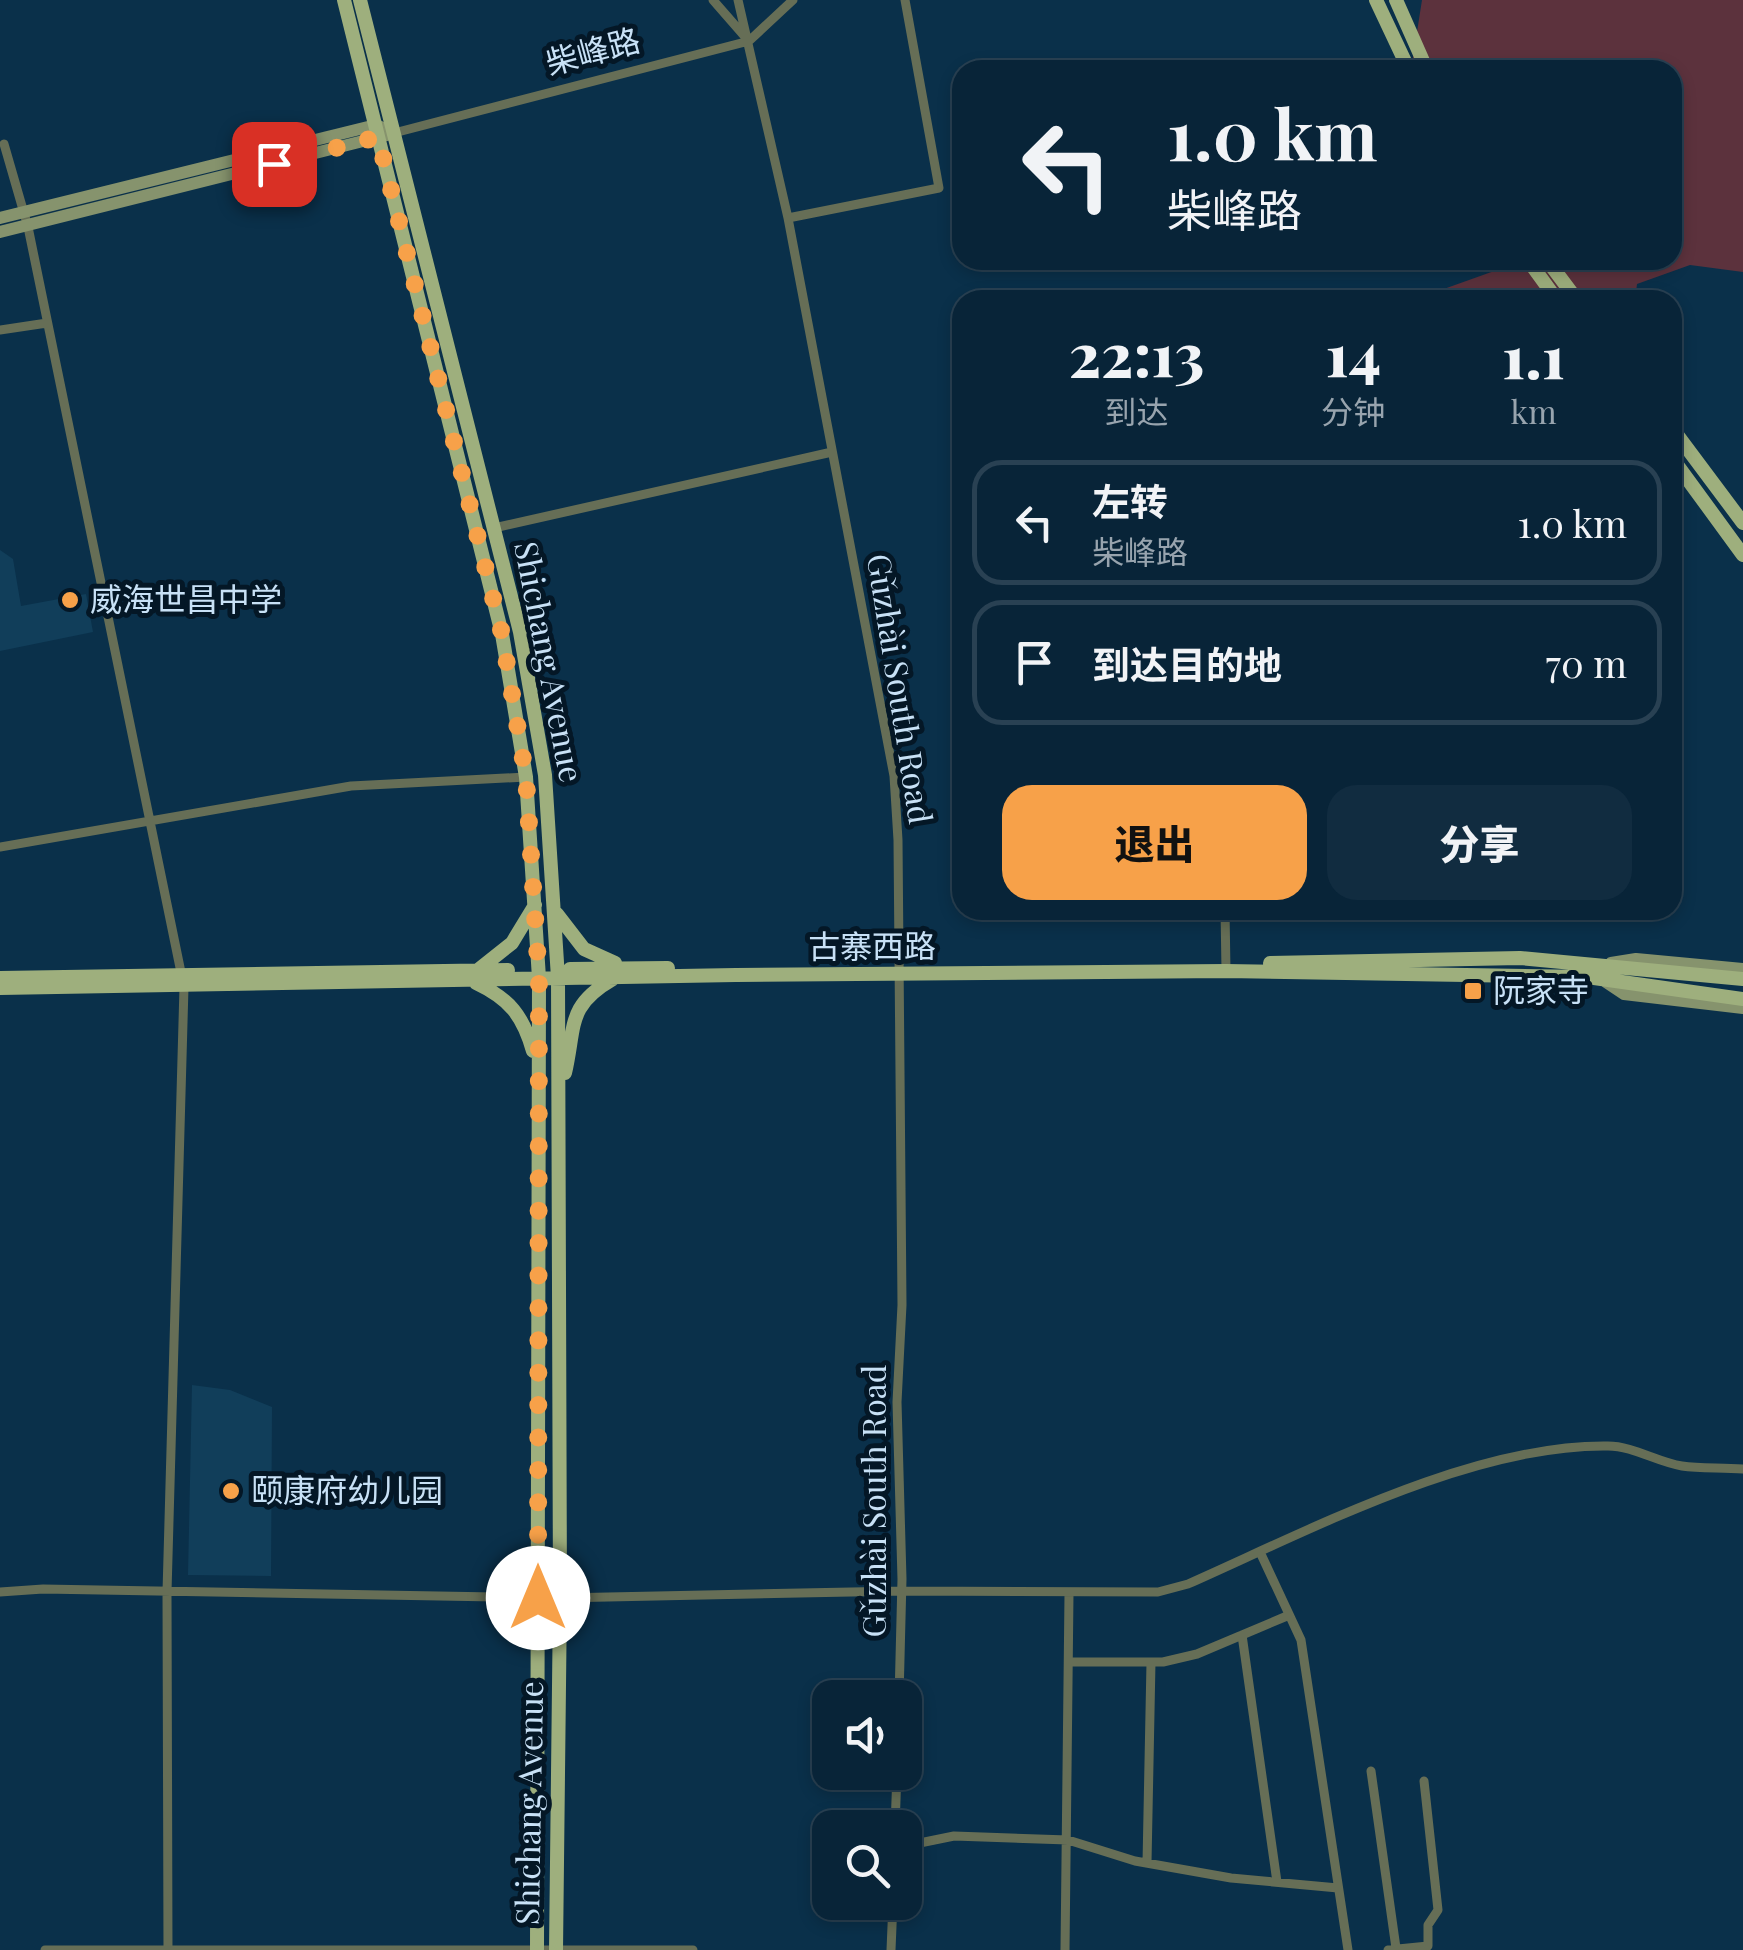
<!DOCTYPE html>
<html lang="zh">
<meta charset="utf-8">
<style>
:root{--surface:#082438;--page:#112c40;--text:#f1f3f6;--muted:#98a4ae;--line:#294153;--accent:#f7a149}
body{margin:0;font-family:"Playfair Display","Noto Sans SC",serif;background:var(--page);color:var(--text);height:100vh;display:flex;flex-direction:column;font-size:38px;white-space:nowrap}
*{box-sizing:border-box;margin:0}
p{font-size:32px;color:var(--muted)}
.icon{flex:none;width:55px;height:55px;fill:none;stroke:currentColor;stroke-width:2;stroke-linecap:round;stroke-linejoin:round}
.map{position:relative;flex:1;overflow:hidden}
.side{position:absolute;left:952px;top:290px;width:730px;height:630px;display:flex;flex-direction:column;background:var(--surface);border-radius:30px;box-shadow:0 5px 15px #0003,0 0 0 2px var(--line)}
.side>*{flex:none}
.top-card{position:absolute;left:952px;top:60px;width:730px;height:210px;border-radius:30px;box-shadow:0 5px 15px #0003,0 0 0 2px var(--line);background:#082438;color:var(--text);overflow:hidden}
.buttons{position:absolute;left:812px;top:1680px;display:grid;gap:20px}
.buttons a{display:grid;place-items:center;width:110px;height:110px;border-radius:20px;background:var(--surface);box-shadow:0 5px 15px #0003,0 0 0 2px var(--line);font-size:50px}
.pin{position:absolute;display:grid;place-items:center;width:85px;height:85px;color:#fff;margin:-42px;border-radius:20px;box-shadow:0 5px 15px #0006}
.me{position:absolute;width:110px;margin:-55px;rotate:0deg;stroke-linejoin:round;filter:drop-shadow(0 0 8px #0008)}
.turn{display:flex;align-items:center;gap:35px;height:210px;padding:0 50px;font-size:45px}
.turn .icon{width:130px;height:130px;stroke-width:2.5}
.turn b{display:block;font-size:70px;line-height:85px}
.eta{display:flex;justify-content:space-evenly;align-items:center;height:170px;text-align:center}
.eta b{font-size:60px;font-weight:800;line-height:70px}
.button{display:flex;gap:20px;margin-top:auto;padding:20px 50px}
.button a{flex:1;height:115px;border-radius:30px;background:var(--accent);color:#111;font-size:40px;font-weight:800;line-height:115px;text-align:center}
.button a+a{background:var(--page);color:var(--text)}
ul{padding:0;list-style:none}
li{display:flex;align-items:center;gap:30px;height:125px;margin:0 20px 15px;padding:0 30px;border:5px solid var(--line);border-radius:30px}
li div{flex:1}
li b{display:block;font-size:38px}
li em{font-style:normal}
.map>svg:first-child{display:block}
.built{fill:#113e5a}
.green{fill:#5c323d}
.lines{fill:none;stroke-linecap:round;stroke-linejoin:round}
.street{stroke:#666e56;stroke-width:9}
.secondary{stroke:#86936d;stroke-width:12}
.primary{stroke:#9eaf7d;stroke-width:14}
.route{stroke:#f7a149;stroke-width:18;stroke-dasharray:0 32.4}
.poi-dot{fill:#f7a149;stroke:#041726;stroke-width:4}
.labels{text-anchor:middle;stroke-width:10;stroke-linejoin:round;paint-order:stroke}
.street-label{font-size:32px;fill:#c8e1f6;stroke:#041726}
.poi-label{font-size:32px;fill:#c8e1f6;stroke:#041726;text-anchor:start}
</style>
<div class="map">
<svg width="1743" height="1950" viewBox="0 0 1743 1950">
<rect width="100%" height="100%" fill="#0a304a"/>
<!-- built -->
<path class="built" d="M 0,550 L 13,559 L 21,606 L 86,594 L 93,632 L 0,651 Z
M 192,1385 L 230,1390 L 272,1407 L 271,1576 L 188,1575 Z"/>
<!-- green -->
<path class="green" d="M 1422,0 L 1743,0 L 1743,272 L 1690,265 L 1637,284 L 1635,300 L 1413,300 L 1497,270 L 1493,260 L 1672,260 L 1672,70 L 1411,70 Z"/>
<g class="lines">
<!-- street -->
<path class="street" d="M 713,0 L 747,39
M 738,0 L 788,218 L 894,776 L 898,840 L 902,1305 L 897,1402 L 902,1579 L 899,1698
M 394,133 L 749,41 L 793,0
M 4,144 L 28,227 L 184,987 L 167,1592 L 168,1950
M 788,218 L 939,188 L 905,0
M 0,330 L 47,323
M 494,528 L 832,452
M 0,847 L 351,786 L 526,777
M 1225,910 L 1226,971
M 1260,1552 L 1301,1640 L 1348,1950
M 0,1592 L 43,1589 L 560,1598 L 902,1591 L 1158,1592 L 1188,1584 C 1310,1530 1473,1444 1608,1446 C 1633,1446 1657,1462 1682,1466 C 1701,1469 1723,1467 1743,1469
M 1242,1635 L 1277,1882
M 1069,1662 L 1163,1662 L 1197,1654 L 1287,1616
M 1371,1771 L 1396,1948
M 895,1828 L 897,1772
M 905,1846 L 954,1836 L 1068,1840 L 1135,1861 L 1231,1878 L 1338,1888
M 1147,1863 L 1151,1662
M 45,1950 L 693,1950
M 891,1950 L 893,1902
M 1065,1950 L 1069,1594
M 1388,1950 L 1428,1946 L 1428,1925 L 1438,1910 L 1424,1781"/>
<!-- secondary -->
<path class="secondary" d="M 0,218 L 376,125 L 394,133
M 0,232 L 387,135
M 1611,963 L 1636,959 L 1743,969
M 1606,982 L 1624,994 L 1743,1008"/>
<!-- primary -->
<path class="primary" d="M 344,0 L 502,634 L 526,777 L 539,978 L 537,1950
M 360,0 L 520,632 L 545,775 L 558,978 L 560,1598 L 556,1950
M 1376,0 L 1409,70
M 1396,0 L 1427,70
M 1528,260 L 1557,300
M 1547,260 L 1577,300
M 1672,428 L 1743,523
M 1672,458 L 1743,555
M 557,914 L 584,949 L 615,963
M 1270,963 L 1520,958 L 1743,979
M 570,969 L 668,968
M 478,970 L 512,943 L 535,905
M 0,978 L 508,970
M 476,983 C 510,999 523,1016 533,1051
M 0,988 L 736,975 L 1226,971 L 1587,977 L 1743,999
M 565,1073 C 576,1026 566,1006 613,979"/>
</g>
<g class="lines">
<!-- route -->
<path class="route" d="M 274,164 L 378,137 L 502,634 L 526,777 L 539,978 L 538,1598"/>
</g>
<!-- markers -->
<g class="poi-dot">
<circle cx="70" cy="600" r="10"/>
<rect x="1463" y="981" width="20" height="20" rx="5"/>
<circle cx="231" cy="1491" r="10"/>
</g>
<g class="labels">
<!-- street labels -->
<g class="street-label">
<text transform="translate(593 52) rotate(-15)" y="11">柴峰路</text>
<text transform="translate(548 662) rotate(79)" y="11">Shichang Avenue</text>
<text transform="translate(899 689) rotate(81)" y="11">Gǔzhài South Road</text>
<text x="872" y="958">古寨西路</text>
<text transform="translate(875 1501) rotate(-90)" y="11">Gǔzhài South Road</text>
<text transform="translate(530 1803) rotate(-89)" y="11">Shichang Avenue</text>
</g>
<!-- poi labels -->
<g class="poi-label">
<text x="90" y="611">威海世昌中学</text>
<text x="1493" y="1002">阮家寺</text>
<text x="251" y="1502">颐康府幼儿园</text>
</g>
</g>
</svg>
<div class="buttons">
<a><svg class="icon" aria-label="sound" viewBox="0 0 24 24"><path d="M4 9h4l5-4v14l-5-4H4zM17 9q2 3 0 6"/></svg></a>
<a><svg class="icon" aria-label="search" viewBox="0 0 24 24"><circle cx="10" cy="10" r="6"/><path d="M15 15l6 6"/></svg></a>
</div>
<div class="pin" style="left:274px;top:164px;background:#d93025"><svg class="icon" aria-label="arrive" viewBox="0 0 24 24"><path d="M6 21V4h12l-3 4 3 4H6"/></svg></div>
<svg class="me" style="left:538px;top:1598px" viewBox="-20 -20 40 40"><circle r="19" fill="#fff"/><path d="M0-13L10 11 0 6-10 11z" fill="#f7a149"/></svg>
<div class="top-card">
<div class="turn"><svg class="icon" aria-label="left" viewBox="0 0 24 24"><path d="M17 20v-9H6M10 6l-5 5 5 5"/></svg><div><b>1.0 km</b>柴峰路</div></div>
</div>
<section class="side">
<div class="eta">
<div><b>22:13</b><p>到达</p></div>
<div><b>14</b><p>分钟</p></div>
<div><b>1.1</b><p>km</p></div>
</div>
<ul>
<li><svg class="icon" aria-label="left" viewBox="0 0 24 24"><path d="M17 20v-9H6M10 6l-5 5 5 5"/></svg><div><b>左转</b><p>柴峰路</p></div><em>1.0 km</em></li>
<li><svg class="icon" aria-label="arrive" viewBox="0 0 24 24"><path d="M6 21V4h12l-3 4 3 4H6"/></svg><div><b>到达目的地</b></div><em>70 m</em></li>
</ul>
<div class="button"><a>退出</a><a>分享</a></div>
</section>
</div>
